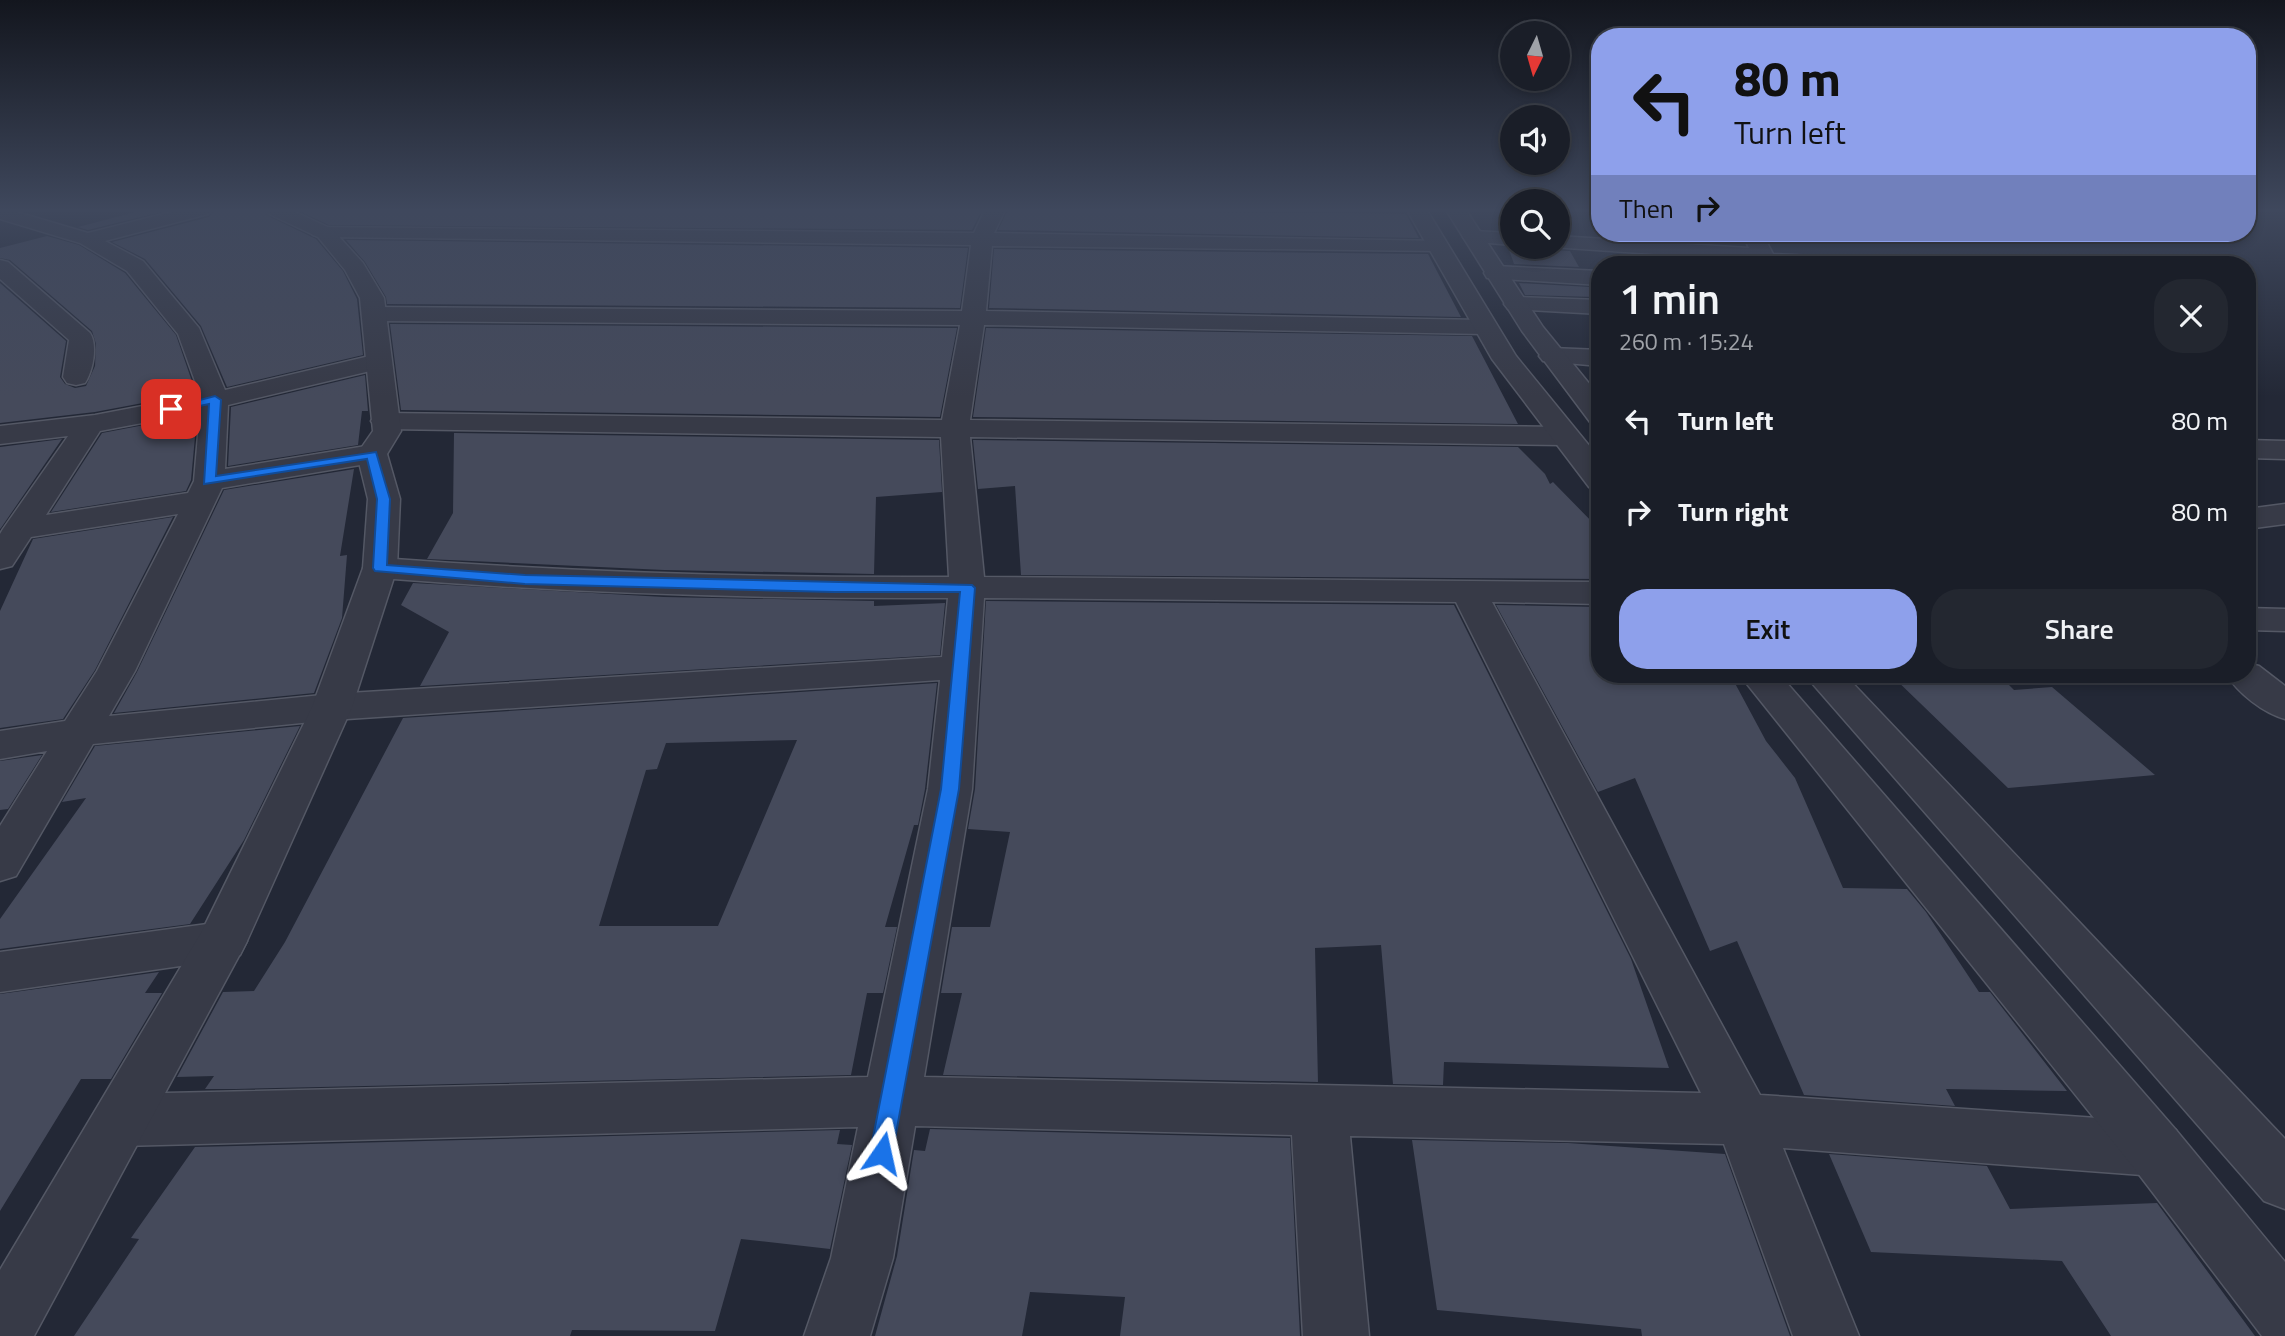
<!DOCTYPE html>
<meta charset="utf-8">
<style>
:root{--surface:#1a1e28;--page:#232730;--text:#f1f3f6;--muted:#9fa2a8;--line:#383c45;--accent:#8ea0eb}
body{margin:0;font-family:"Titillium Web",sans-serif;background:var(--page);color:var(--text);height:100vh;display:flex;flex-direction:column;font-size:26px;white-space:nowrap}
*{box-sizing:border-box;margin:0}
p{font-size:23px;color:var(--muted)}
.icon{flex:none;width:38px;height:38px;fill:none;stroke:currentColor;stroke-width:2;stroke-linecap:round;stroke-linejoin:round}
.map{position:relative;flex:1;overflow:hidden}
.panel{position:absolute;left:1591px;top:256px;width:665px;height:427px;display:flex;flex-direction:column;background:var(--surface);border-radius:28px;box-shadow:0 4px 10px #0003,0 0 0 2px var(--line)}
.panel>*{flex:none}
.banner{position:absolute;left:1591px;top:28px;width:665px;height:214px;border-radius:28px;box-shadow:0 4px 10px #0003,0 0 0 2px var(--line);background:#8ea0eb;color:#111;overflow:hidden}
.needle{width:46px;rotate:185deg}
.buttons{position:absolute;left:1500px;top:21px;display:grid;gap:14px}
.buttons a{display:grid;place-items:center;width:70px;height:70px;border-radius:50%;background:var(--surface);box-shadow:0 4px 10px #0003,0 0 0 2px var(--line);font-size:35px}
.pin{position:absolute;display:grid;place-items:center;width:60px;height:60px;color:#fff;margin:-30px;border-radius:14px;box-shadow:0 4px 10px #0006}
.me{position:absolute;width:77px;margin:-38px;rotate:11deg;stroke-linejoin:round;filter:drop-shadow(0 0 5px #0008)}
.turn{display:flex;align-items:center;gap:24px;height:147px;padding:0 28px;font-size:32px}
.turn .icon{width:91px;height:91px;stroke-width:2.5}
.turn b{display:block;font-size:49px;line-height:60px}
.then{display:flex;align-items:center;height:66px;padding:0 28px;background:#0003;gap:14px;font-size:26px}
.round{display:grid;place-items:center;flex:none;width:74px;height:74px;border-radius:28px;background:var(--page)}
.overview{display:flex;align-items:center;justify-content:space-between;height:119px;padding:0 28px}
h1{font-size:42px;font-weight:600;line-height:52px}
.primary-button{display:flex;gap:14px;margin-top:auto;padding:14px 28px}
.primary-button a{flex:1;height:80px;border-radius:28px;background:var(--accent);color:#111;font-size:28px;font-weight:600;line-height:80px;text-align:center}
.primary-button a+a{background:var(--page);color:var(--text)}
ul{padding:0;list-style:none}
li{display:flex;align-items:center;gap:21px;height:91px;padding:0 28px}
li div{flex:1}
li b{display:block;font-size:26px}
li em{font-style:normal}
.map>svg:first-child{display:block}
.building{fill:#454a5b;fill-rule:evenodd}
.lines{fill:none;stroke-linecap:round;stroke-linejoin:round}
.minor-casing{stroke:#545865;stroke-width:3}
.tertiary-casing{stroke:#545865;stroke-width:3}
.minor{fill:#373a47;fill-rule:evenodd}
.tertiary{fill:#373a47;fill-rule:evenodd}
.route{fill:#1a73e8;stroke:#114b97;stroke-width:2}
</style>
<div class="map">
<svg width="2285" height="1336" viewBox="0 0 2285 1336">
<rect width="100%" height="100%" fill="#232836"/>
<!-- building -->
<path class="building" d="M 143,210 L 169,210 L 88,230 L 78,227 Z
M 214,210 L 263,210 L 268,216 L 316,239 L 343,271 L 357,299 L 363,355 L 227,387 L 201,326 L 145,259 L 112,242 L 209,217 Z
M 297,210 L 982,210 L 972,230 L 329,225 Z
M 1008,210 L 1406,214 L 1419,238 L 998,230 Z
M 47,236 L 79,245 L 125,273 L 176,335 L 196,393 L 95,412 L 0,423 L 0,283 L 66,341 L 60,377 L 65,384 L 75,388 L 86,386 L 95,366 L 96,344 L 92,331 L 10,260 L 0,258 L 0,248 Z
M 346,240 L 968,248 L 960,308 L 387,304 L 386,297 L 365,262 Z
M 1508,247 L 1549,247 L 1552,250 L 1570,251 L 1579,267 L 1514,264 Z
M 994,249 L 1428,254 L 1461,317 L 989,308 Z
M 1519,283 L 1590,287 L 1596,297 L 1525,295 Z
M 390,324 L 957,328 L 940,417 L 401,410 Z
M 986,328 L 1472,336 L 1518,424 L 973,417 Z
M 365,375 L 368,411 L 362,411 L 358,445 L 228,466 L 231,407 Z
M 197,415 L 191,480 L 186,491 L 51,512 L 102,433 Z
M 454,433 L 939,440 L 942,492 L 876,497 L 874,574 L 664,570 L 427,559 L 453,513 Z
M 62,439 L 1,528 L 0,529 L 0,447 Z
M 973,440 L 1518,447 L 1545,474 L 1550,484 L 1553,482 L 1600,530 L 1600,579 L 1021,575 L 1015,486 L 978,489 Z
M 354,469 L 340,556 L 347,555 L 342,618 L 314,693 L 114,713 L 137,672 L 224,490 Z
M 173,517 L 95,670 L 63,719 L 0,728 L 0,611 L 33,539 Z
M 413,583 L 664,597 L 874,601 L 874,606 L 945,603 L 940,655 L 420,686 L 449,632 L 401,605 Z
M 986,601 L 1454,605 L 1631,959 L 1669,1068 L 1444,1062 L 1443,1085 L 1393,1084 L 1381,945 L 1315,948 L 1318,1082 L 943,1075 L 962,993 L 941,993 L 952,927 L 990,927 L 1010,832 L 968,829 L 975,789 Z
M 1496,605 L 1600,607 L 1600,674 L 1730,674 L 1766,741 L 1795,778 L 1843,888 L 1907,889 L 1926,912 L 1979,992 L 1990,992 L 2067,1091 L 1946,1089 L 1955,1106 L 1804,1095 L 1737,941 L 1710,951 L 1635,778 L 1598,792 Z
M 1890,674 L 1998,674 L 2014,690 L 2052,687 L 2155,775 L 2008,788 Z
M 937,683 L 925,789 L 918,825 L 914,825 L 885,927 L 897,927 L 883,993 L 867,993 L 851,1075 L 236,1089 L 205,1089 L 214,1076 L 177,1077 L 223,992 L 254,991 L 285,942 L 403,718 ZM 797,740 L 718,926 L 599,926 L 646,770 L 657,769 L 666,743 Z
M 300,726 L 244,840 L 190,924 L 0,949 L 0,919 L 86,798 L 62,802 L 95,746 Z
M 42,755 L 8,809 L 0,810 L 0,761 Z
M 159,972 L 145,993 L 162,993 L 111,1079 L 81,1079 L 0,1211 L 0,994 Z
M 930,1129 L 1290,1138 L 1300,1336 L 1120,1336 L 1125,1297 L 1030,1292 L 1022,1336 L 875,1336 L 897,1256 L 914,1150 L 925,1151 Z
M 840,1130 L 837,1144 L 852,1145 L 830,1249 L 741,1239 L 715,1331 L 572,1330 L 570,1336 L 74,1336 L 139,1239 L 131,1238 L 195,1147 Z
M 1412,1140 L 1568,1143 L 1725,1154 L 1790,1336 L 1642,1336 L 1641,1329 L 1437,1310 Z
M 1829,1154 L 1987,1166 L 2010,1209 L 2157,1203 L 2255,1336 L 2111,1336 L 2062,1261 L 1871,1252 Z"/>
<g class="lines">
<defs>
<path id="minor" d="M 0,210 L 10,210 L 88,233 L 179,210 L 211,210 L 208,214 L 105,241 L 143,261 L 199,328 L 225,390 L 378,354 L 387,357 L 391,362 L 387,367 L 228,405 L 225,469 L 372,445 L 382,448 L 387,454 L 382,460 L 372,463 L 222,488 L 135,671 L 109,716 L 332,694 L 942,657 L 948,598 C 759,599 569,593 380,578 L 368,575 L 363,568 L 368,561 L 380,558 C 569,572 759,578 949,577 L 941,437 L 385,429 L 375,427 L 371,421 L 375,415 L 385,413 L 942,420 L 960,325 L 374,321 L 366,319 L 362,314 L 366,309 L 374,307 L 962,311 L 971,245 L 320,237 L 313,235 L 310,231 L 313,227 L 974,233 L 985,210 L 1005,210 L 994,233 L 1444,241 L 1448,245 L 1444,249 L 1437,251 L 992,246 L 986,311 L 1484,320 L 1493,322 L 1496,327 L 1493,332 L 1484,334 L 984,325 L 970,420 L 1563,427 L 1573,430 L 1577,436 L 1573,442 L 1563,445 L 970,437 L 984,577 L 1600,582 L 1600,604 L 1492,602 L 1760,1095 L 2155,1122 L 2176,1130 L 2184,1149 L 2176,1168 L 2155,1176 L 1783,1148 L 1859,1336 L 1793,1336 L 1724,1144 L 1350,1136 L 1369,1336 L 1303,1336 L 1292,1135 L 915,1126 L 893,1258 L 870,1336 L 804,1336 L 831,1258 L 858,1127 L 121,1146 L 101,1138 L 92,1120 L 101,1102 L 121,1094 L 868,1077 L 928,789 L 940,680 L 332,720 L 93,744 L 16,876 L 0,881 L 0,826 L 47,751 L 0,759 L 0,731 L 65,721 L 97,671 L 178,514 L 31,537 L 12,566 L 0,569 L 0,534 L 3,529 L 68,436 L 0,444 L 0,426 L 95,415 L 200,395 L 178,334 L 127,271 L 80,243 L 0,219 ZM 200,412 L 194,481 L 188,493 L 46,515 L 100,431 ZM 984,598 L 1456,602 L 1701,1093 L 924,1077 L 972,789 Z
M 1473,231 L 1512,233 L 1512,245 L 1466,241 L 1463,237 L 1466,233 Z
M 1742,233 L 1762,233 L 1773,254 L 1834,257 L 1842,259 L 1845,264 L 1759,264 L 1757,261 L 1552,247 L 1558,247 L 1558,236 L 1749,248 Z
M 0,260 L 8,262 L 90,333 C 98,345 93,371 85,383 L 76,385 L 67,383 L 63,377 L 69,340 L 0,279 Z
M 1495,266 L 1600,271 L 1600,285 L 1487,278 L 1484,273 L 1487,268 Z
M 1516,297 L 1600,300 L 1600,314 L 1508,309 L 1504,304 L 1508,299 Z
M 1552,348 L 1600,350 L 1600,366 L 1543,361 L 1539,356 L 1543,351 Z
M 2247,440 L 2285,441 L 2285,459 L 2247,458 Z
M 2285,504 L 2285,524 L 2247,529 L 2247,509 Z
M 2247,608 L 2285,609 L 2285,631 L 2247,630 Z
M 2247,663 L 2259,666 L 2285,686 L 2285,719 C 2263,713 2238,693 2226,674 L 2247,674 Z
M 222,922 L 240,927 L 247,941 L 240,955 L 222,960 L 0,992 L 0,952 Z"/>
<path id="tertiary" d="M 266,210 L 291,210 L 332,229 L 363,263 L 384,298 L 401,431 L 387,454 L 400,499 L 397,568 L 352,707 L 247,941 L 34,1336 L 0,1336 L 0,1270 L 201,933 L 312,707 L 363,568 L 368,499 L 357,454 L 373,431 L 360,298 L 345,270 L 318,237 L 269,214 Z
M 1407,210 L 1427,210 L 1516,356 L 1600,459 L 1600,489 L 1589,487 L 1492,359 Z
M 1446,210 L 1466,210 L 1543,327 L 1600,397 L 1600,424 L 1590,422 L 1522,331 Z
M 1739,674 L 1779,674 L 2176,1130 L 2285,1262 L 2285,1336 L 2262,1336 L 2134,1168 Z
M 1804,674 L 1844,674 L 2285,1139 L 2285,1209 L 2264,1201 Z"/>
</defs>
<!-- minor casing -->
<use href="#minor" class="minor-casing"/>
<!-- tertiary casing -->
<use href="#tertiary" class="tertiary-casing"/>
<!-- minor -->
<use href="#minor" class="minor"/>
<!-- tertiary -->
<use href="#tertiary" class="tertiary"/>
</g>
<!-- sky -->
<linearGradient id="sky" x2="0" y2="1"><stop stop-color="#13161e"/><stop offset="0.53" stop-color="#3f485d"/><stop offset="1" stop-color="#3f485d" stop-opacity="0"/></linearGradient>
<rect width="2285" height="397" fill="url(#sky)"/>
<!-- route -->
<path class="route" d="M 215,396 L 221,400 L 216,476 L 376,452 L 390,499 L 387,565 L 525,575 L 972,585 L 975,588 L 959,789 L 891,1161 L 882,1164 L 873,1161 L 870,1153 L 941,789 L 960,592 L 834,592 L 525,584 L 375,571 L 373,568 L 377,499 L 367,459 L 204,484 L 209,404 L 171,412 L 165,409 Z"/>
</svg>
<div class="buttons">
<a><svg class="needle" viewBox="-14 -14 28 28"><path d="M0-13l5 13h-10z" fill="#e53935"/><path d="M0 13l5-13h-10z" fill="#9fa2a8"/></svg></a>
<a><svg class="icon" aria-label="sound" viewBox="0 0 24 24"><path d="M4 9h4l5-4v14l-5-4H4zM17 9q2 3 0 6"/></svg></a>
<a><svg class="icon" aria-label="search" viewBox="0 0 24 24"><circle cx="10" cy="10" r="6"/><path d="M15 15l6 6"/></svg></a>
</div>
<div class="pin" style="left:171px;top:409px;background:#d93025"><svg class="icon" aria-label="arrive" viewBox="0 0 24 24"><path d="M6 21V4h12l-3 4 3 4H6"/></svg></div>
<svg class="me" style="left:882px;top:1153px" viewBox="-20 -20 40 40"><path d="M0-17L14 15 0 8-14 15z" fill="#1a73e8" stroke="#fff" stroke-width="4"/></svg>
<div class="banner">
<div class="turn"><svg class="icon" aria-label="left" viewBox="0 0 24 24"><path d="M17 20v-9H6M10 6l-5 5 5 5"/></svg><div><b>80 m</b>Turn left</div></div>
<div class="then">Then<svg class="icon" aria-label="right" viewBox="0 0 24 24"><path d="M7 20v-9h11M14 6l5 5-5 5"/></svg></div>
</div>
<section class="panel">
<div class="overview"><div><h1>1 min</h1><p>260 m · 15:24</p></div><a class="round"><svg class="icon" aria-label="close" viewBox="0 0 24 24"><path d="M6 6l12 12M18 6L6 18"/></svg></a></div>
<ul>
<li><svg class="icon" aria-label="left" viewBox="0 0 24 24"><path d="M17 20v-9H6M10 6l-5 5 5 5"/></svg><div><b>Turn left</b></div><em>80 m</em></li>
<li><svg class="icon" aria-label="right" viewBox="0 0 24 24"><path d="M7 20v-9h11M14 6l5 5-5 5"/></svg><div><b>Turn right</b></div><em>80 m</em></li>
</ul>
<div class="primary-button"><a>Exit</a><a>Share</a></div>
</section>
</div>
